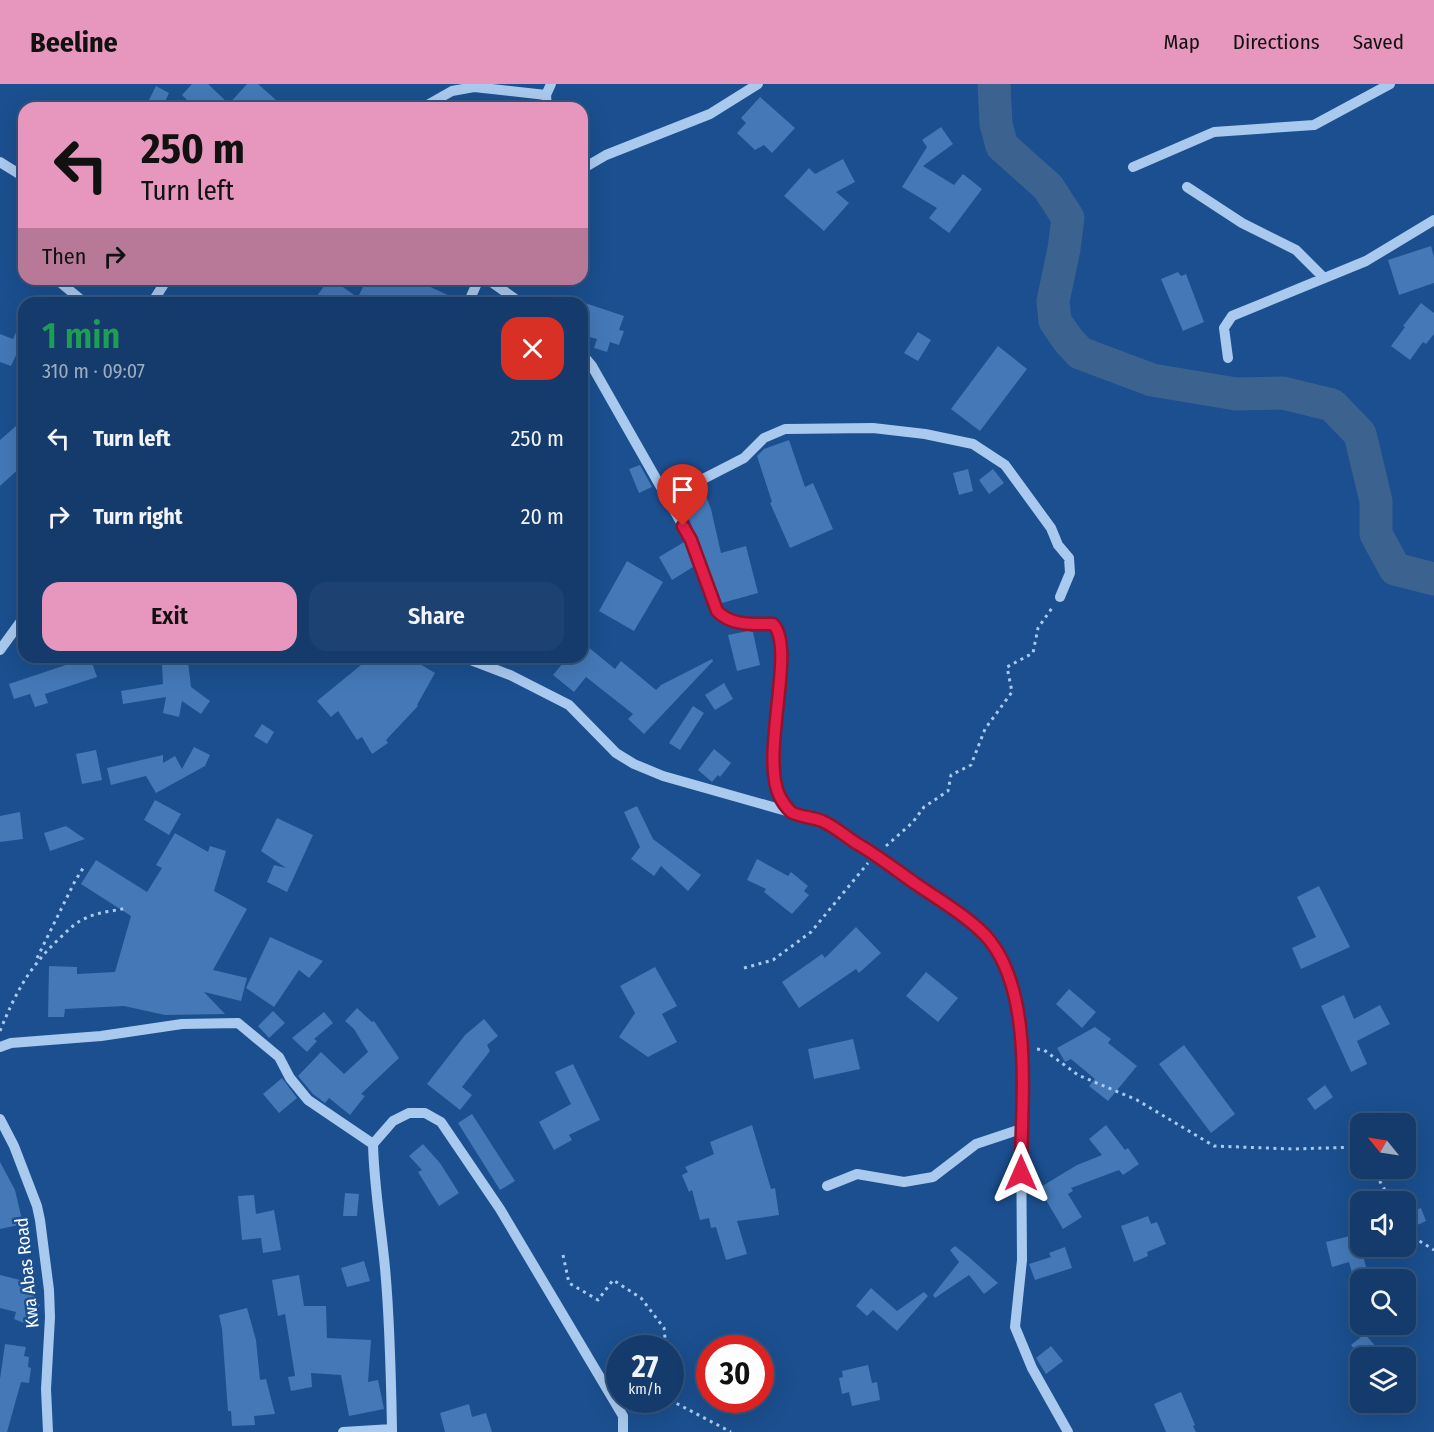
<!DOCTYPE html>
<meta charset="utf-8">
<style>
:root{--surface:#143b6b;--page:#1d4271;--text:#f1f3f6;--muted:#9dadc1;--line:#33557e;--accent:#e797bd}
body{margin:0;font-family:"Fira Sans Condensed",sans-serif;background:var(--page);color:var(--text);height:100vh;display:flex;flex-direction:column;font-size:22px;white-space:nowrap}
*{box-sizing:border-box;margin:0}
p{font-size:20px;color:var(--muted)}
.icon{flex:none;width:33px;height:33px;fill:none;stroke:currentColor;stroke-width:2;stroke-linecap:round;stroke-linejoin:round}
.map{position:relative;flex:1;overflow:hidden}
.details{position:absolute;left:18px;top:213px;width:570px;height:366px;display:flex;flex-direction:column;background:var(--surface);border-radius:18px;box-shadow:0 6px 24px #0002,0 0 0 2px var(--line)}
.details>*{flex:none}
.guide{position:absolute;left:18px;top:18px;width:570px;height:183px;border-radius:18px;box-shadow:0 6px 24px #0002,0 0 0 2px var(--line);background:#e797bd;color:#111;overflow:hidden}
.needle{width:39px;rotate:300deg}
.buttons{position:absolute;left:1350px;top:1029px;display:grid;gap:12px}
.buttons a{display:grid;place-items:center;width:66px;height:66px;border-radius:12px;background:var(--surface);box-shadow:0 6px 24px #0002,0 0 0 2px var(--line);font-size:30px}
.speed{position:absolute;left:606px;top:1251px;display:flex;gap:12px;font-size:30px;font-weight:700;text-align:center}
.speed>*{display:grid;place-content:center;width:78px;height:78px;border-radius:50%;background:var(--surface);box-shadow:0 6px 24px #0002,0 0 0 2px var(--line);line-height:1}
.speed small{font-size:15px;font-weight:400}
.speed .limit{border:9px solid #d22;background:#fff;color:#111}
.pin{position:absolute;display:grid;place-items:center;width:51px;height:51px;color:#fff;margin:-62px -26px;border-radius:50% 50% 50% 0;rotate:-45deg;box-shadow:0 0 6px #0007}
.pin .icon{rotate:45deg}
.me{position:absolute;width:66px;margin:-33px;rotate:0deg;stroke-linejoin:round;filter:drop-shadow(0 0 4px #0008)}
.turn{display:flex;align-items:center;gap:21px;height:126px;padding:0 24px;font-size:27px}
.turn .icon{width:78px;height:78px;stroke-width:2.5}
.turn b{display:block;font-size:42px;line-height:51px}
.then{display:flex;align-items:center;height:57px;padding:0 24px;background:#0003;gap:12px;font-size:22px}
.round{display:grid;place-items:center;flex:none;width:63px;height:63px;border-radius:18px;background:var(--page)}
.summary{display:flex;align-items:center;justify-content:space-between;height:102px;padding:0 24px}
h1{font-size:36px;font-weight:600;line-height:45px;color:#1e9e55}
.action{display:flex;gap:12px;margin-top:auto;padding:12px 24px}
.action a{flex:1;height:69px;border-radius:18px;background:var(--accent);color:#111;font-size:24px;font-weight:600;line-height:69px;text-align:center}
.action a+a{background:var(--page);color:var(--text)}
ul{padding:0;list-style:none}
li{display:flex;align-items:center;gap:18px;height:78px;padding:0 24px}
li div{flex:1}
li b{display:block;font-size:22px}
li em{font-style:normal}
header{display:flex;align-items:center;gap:36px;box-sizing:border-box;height:84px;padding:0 30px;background:var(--accent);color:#111}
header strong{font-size:28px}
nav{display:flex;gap:33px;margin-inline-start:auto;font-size:21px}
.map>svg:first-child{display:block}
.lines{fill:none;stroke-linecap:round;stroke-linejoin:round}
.river{stroke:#3c6290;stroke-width:33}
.building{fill:#4478b7}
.path{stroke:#a9c9ee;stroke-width:3;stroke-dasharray:3 4.5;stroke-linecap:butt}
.minor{stroke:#a9c9ee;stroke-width:10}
.route-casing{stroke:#92132f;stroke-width:15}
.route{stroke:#e11d48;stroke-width:10}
.labels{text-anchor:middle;stroke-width:5;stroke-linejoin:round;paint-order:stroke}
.street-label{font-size:18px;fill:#fff;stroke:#1b4f8f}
</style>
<header>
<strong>Beeline</strong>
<nav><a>Map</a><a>Directions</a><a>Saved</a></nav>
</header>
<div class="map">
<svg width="1434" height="1348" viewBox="0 0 1434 1348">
<rect width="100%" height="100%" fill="#1b4f8f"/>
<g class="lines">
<!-- river -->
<path class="river" d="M 994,0 L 996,40 L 1002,62 L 1048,103 L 1068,134 L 1064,165 L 1053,217 L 1055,237 L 1068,256 L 1080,269 L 1152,296 L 1236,310 L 1283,309 L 1332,321 L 1360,350 L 1376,417 L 1376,450 L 1395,485 L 1434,495"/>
</g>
<!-- building -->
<path class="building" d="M 192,0 L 208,0 L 229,20 L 247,0 L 258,0 L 285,24 L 195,24 L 182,11 Z
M 156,2 L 169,9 L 162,24 L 145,24 Z
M 760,13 L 795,44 L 772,69 L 764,61 L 755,66 L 737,49 L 746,39 L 741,34 Z
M 941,43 L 953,60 L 923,82 L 954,101 L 963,90 L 982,105 L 949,149 L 929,134 L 937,124 L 902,103 L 927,63 L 922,56 Z
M 843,75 L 855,98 L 836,108 L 849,119 L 824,147 L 784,112 L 809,84 L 815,90 Z
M 1431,162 L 1434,173 L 1434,199 L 1399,211 L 1388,176 Z
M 1178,188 L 1181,192 L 1186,190 L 1204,238 L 1183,247 L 1161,195 Z
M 329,195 L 332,195 L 365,219 L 312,219 Z
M 367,195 L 413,195 L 461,217 L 461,219 L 374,219 L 359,211 Z
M 582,218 L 624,232 L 619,246 L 624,247 L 619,261 L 610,258 L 607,268 L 594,264 L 597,255 L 582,251 Z
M 1421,219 L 1434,229 L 1434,250 L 1426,260 L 1423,258 L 1410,276 L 1391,262 L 1405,243 L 1403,242 Z
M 24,230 L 24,264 L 21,273 L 16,271 L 11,282 L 0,278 L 0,250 L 13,255 Z
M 918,248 L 931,256 L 918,277 L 904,269 Z
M 998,262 L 1027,285 L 980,347 L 951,325 Z
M 24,335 L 24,380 L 0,402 L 0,356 Z
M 789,356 L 805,403 L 813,399 L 833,445 L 790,464 L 770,419 L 772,418 L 757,372 L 764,365 Z
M 640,381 L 652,403 L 639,409 L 629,385 Z
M 968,385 L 973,407 L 959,411 L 953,389 Z
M 993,385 L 1004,399 L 989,410 L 979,396 Z
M 703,404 L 711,425 L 721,469 L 746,462 L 758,509 L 722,519 L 681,415 Z
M 684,458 L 693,483 L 672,496 L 659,473 Z
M 627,477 L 663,498 L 634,547 L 599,527 Z
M 748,547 L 753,548 L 760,581 L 737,587 L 728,551 Z
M 582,558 L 615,585 L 621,577 L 656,606 L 661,601 L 712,575 L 713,577 L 644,650 L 628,635 L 633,630 L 586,593 L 574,608 L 553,591 L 568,573 L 582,573 Z
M 90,573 L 97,593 L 45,610 L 48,619 L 35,623 L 30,610 L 14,615 L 9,600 Z
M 348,573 L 408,573 L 435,589 L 417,621 L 418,622 L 386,656 L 388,659 L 372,670 L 362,653 L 357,656 L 338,627 L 331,633 L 317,617 L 361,581 Z
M 188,578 L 191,603 L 210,617 L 201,630 L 182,617 L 179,633 L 163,629 L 166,613 L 123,620 L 121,607 L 163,600 L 162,580 Z
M 724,599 L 733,615 L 715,626 L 705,611 Z
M 693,622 L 704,629 L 680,666 L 669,659 Z
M 262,640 L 274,648 L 267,660 L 254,652 Z
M 194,663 L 210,671 L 205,682 L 156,709 L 146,692 L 111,701 L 107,684 L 163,671 L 163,679 L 175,672 L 182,685 Z
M 714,665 L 731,679 L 720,693 L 718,691 L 712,698 L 698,686 Z
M 96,666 L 102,696 L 82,700 L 76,670 Z
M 155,716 L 181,730 L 169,751 L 144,736 Z
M 637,722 L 653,755 L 701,791 L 688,807 L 661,782 L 654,792 L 631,775 L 640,763 L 624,728 Z
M 20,728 L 23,755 L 0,758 L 0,732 Z
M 277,734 L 313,751 L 287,808 L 267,798 L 274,781 L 286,784 L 261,767 Z
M 66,742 L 85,755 L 50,767 L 44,749 Z
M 175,749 L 208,768 L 210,762 L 226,767 L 214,807 L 247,825 L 213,886 L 247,894 L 241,917 L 204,908 L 225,930 L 165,931 L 124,922 L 65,925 L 64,933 L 48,933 L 49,882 L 77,883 L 77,890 L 115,888 L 131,832 L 81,800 L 96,776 L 147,808 L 162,784 L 156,781 Z
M 757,775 L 788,792 L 791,788 L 808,802 L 804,807 L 809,811 L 792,830 L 764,808 L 766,805 L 747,796 Z
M 1319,802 L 1350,863 L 1301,885 L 1292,864 L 1316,853 L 1297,813 Z
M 856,843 L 881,869 L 859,889 L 856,885 L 799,924 L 782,898 L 822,870 L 825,874 Z
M 270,853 L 323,877 L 309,894 L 299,886 L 274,923 L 246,904 Z
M 655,883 L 677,922 L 662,930 L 677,958 L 648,973 L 619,953 L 635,929 L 620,902 Z
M 926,888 L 958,914 L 938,938 L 906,912 Z
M 1069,905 L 1096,928 L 1082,944 L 1056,920 Z
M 1344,911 L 1354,935 L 1380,921 L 1390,940 L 1357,957 L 1367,980 L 1351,988 L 1321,922 Z
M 357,924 L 372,938 L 374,937 L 399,974 L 361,1010 L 365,1012 L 350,1031 L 329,1014 L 325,1019 L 313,1010 L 298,992 L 321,968 L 344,990 L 368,968 L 354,945 L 345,937 Z
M 273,927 L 285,939 L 269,954 L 258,942 Z
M 324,928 L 333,939 L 314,955 L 317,957 L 307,968 L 292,954 Z
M 484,935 L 498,952 L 487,961 L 490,967 L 462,1003 L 472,1011 L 460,1026 L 427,1000 L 465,951 Z
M 1095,943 L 1111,955 L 1108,959 L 1137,982 L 1108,1017 L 1089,1002 L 1095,995 L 1071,975 L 1065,978 L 1057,964 Z
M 853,955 L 860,985 L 814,995 L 808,965 Z
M 1184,961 L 1235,1030 L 1211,1049 L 1159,980 Z
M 573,980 L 600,1036 L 569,1051 L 572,1056 L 554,1066 L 539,1038 L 571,1020 L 555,988 Z
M 282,994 L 297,1014 L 279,1029 L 263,1010 Z
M 1325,1001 L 1333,1013 L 1315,1026 L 1307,1015 Z
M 472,1030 L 515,1097 L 500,1106 L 458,1039 Z
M 752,1041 L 771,1105 L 775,1104 L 779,1131 L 737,1137 L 747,1170 L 726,1176 L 716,1143 L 711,1144 L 709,1134 L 700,1136 L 692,1106 L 689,1108 L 682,1091 L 688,1088 L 685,1083 L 714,1070 L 710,1058 Z
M 1106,1041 L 1125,1066 L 1128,1064 L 1139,1080 L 1123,1091 L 1119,1086 L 1071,1104 L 1073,1107 L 1068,1110 L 1082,1133 L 1063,1145 L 1039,1104 L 1077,1081 L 1102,1071 L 1089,1055 Z
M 423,1060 L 440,1079 L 459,1109 L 439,1122 L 418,1088 L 422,1086 L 409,1072 Z
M 0,1078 L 15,1106 L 23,1140 L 0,1145 Z
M 345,1109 L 359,1110 L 357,1132 L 343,1132 Z
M 254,1111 L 256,1130 L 274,1126 L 281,1166 L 263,1169 L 261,1154 L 242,1156 L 238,1112 Z
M 1421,1124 L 1426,1137 L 1413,1143 L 1407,1130 Z
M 1148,1132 L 1151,1140 L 1157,1138 L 1166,1160 L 1147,1168 L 1148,1172 L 1134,1178 L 1121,1142 Z
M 1358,1150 L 1360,1162 L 1370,1196 L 1354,1196 L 1349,1178 L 1332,1183 L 1326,1158 Z
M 955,1162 L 970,1174 L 998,1199 L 984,1210 L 969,1191 L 935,1214 L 933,1211 L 959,1178 L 950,1166 Z
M 1065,1163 L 1072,1184 L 1035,1196 L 1029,1180 L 1051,1173 L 1049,1169 Z
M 364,1177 L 370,1197 L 347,1203 L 341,1184 Z
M 0,1191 L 24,1197 L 22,1202 L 37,1206 L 34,1219 L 40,1220 L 31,1242 L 14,1235 L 16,1228 L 0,1224 Z
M 299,1191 L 304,1222 L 326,1222 L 327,1254 L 371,1256 L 368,1298 L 378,1296 L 384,1325 L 349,1332 L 341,1291 L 311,1289 L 312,1303 L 291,1307 L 288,1293 L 295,1292 L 285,1230 L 278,1232 L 272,1196 Z
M 871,1204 L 897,1227 L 924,1208 L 928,1212 L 897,1247 L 873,1226 L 867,1232 L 856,1222 Z
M 247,1224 L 256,1256 L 260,1296 L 266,1295 L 275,1330 L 254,1332 L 255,1341 L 232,1342 L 231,1327 L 228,1327 L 222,1245 L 219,1231 Z
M 1365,1250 L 1376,1263 L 1385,1274 L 1361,1274 L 1351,1261 Z
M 5,1260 L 26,1263 L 24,1272 L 29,1273 L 28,1283 L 31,1284 L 29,1299 L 21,1298 L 7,1348 L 0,1348 L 0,1295 Z
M 1051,1262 L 1063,1277 L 1046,1290 L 1036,1274 Z
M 868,1281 L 872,1299 L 877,1298 L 880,1316 L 852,1322 L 849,1308 L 842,1310 L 839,1294 L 843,1293 L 842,1287 Z
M 1181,1308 L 1195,1341 L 1193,1342 L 1196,1348 L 1166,1348 L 1154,1320 Z
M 469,1320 L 472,1333 L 486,1329 L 492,1348 L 445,1348 L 440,1329 Z"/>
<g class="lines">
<!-- path -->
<path class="path" d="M 886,762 L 913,738 L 924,723 L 948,707 L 951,691 L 971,681 L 985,645 L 1012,608 L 1007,583 L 1033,569 L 1038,544 L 1052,524
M 37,874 L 75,797 L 85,781
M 744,884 L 773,876 L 811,848 L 868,779
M 0,947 C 16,908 29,883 60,854 C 68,846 76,838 86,834 C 98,828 114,827 127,824
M 1037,965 L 1044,966 L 1078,991 L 1137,1016 L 1214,1062 L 1292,1065 L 1358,1063 L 1360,1066
M 1372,1084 L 1392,1118
M 1406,1140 L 1413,1153 L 1434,1166
M 563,1171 L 569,1199 L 598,1216 L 613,1196 L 641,1214 L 664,1244 L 666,1264
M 670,1316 L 731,1348"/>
<!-- minor -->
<path class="minor" d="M 422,24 L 452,7 L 474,3 L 546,11
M 547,24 L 546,11 L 551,0
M 0,78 L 24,93
M 1133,83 L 1214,48 L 1314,41 L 1390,0
M 582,85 L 606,71 L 710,30 L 758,0
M 1187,103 L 1242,139 L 1296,166 L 1324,194
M 56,195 L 85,219
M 487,195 L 521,219
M 152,219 L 167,195
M 468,219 L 479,195
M 582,270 L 592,282 L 691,456 L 717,527 C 731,543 753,540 773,540 C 777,545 780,550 781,556 C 787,603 764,653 776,700 C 778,711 784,719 791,728
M 1228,274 L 1224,244 L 1232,232 L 1366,177 L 1434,136
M 668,413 L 744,374 L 764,354 L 785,345 L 873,344 L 925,350 L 973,360 L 1005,381 L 1051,444 L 1058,461 L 1069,474 L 1070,489 L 1060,513
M 0,566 L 24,533
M 463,573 L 510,591 L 569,621 L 616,669 L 634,680 L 663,692 L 822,737 L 876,770 L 955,826 L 990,857 L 1007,889 L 1015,912 L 1023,964 L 1021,1045 L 1022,1176 L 1015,1243 L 1032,1284 L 1068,1348
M 0,963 L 11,959 L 101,952 L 182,940 L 238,939 L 279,973 L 290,994 L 308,1016 L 373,1060 C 374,1102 381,1142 385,1184 C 390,1237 391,1292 392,1345
M 0,1035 L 14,1062 L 37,1122 L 40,1136 L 49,1206 L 50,1233 L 46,1305 L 48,1348
M 373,1060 L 393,1037 L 409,1029 L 425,1029 L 441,1038 L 500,1125 L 623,1332 L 623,1348
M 827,1102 L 857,1090 L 904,1098 L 933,1093 L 976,1060 L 1021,1045
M 343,1348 L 392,1345 L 392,1348"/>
</g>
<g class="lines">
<defs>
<path id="route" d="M 683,442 L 691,456 L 717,527 C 731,542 753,540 773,540 C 797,564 759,673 780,713 C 782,717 788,725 791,728 C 799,733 813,733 822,737 C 834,742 845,752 856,759 C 877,771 896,786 916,800 C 938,815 975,837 991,858 C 1034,915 1021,1020 1021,1089"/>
</defs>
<!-- route casing -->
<use href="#route" class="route-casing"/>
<!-- route -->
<use href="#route" class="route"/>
</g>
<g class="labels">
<!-- street labels -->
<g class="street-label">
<text transform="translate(27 1189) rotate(-96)" y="6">Kwa Abas Road</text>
</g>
</g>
</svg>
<div class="buttons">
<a><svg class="needle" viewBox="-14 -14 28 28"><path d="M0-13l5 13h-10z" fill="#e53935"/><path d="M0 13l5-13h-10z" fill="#9dadc1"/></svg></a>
<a><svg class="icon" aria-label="sound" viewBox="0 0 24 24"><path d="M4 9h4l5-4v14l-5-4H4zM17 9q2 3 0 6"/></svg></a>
<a><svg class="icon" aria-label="search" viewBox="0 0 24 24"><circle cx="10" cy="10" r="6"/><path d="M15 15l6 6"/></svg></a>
<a><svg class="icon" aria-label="layers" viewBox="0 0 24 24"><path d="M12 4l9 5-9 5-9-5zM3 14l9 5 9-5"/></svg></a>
</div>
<div class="speed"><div>27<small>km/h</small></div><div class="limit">30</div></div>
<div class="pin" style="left:683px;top:442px;background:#d93025"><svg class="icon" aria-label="arrive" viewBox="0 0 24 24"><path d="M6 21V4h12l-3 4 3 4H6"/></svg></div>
<svg class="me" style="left:1021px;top:1089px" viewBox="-20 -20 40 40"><path d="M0-17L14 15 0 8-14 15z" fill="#e11d48" stroke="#fff" stroke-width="4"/></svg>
<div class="guide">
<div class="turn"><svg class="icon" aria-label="left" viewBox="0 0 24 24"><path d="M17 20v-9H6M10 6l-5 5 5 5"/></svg><div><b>250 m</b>Turn left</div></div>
<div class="then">Then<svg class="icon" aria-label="right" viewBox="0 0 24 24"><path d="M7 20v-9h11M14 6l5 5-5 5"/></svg></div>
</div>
<section class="details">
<div class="summary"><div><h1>1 min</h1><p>310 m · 09:07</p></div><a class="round" style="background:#d93025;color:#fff"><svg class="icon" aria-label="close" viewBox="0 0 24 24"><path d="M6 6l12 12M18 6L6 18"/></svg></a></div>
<ul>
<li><svg class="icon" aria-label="left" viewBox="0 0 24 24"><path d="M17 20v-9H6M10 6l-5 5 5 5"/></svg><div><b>Turn left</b></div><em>250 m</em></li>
<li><svg class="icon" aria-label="right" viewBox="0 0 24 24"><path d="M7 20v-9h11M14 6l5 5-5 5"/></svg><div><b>Turn right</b></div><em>20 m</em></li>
</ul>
<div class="action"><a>Exit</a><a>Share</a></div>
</section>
</div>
